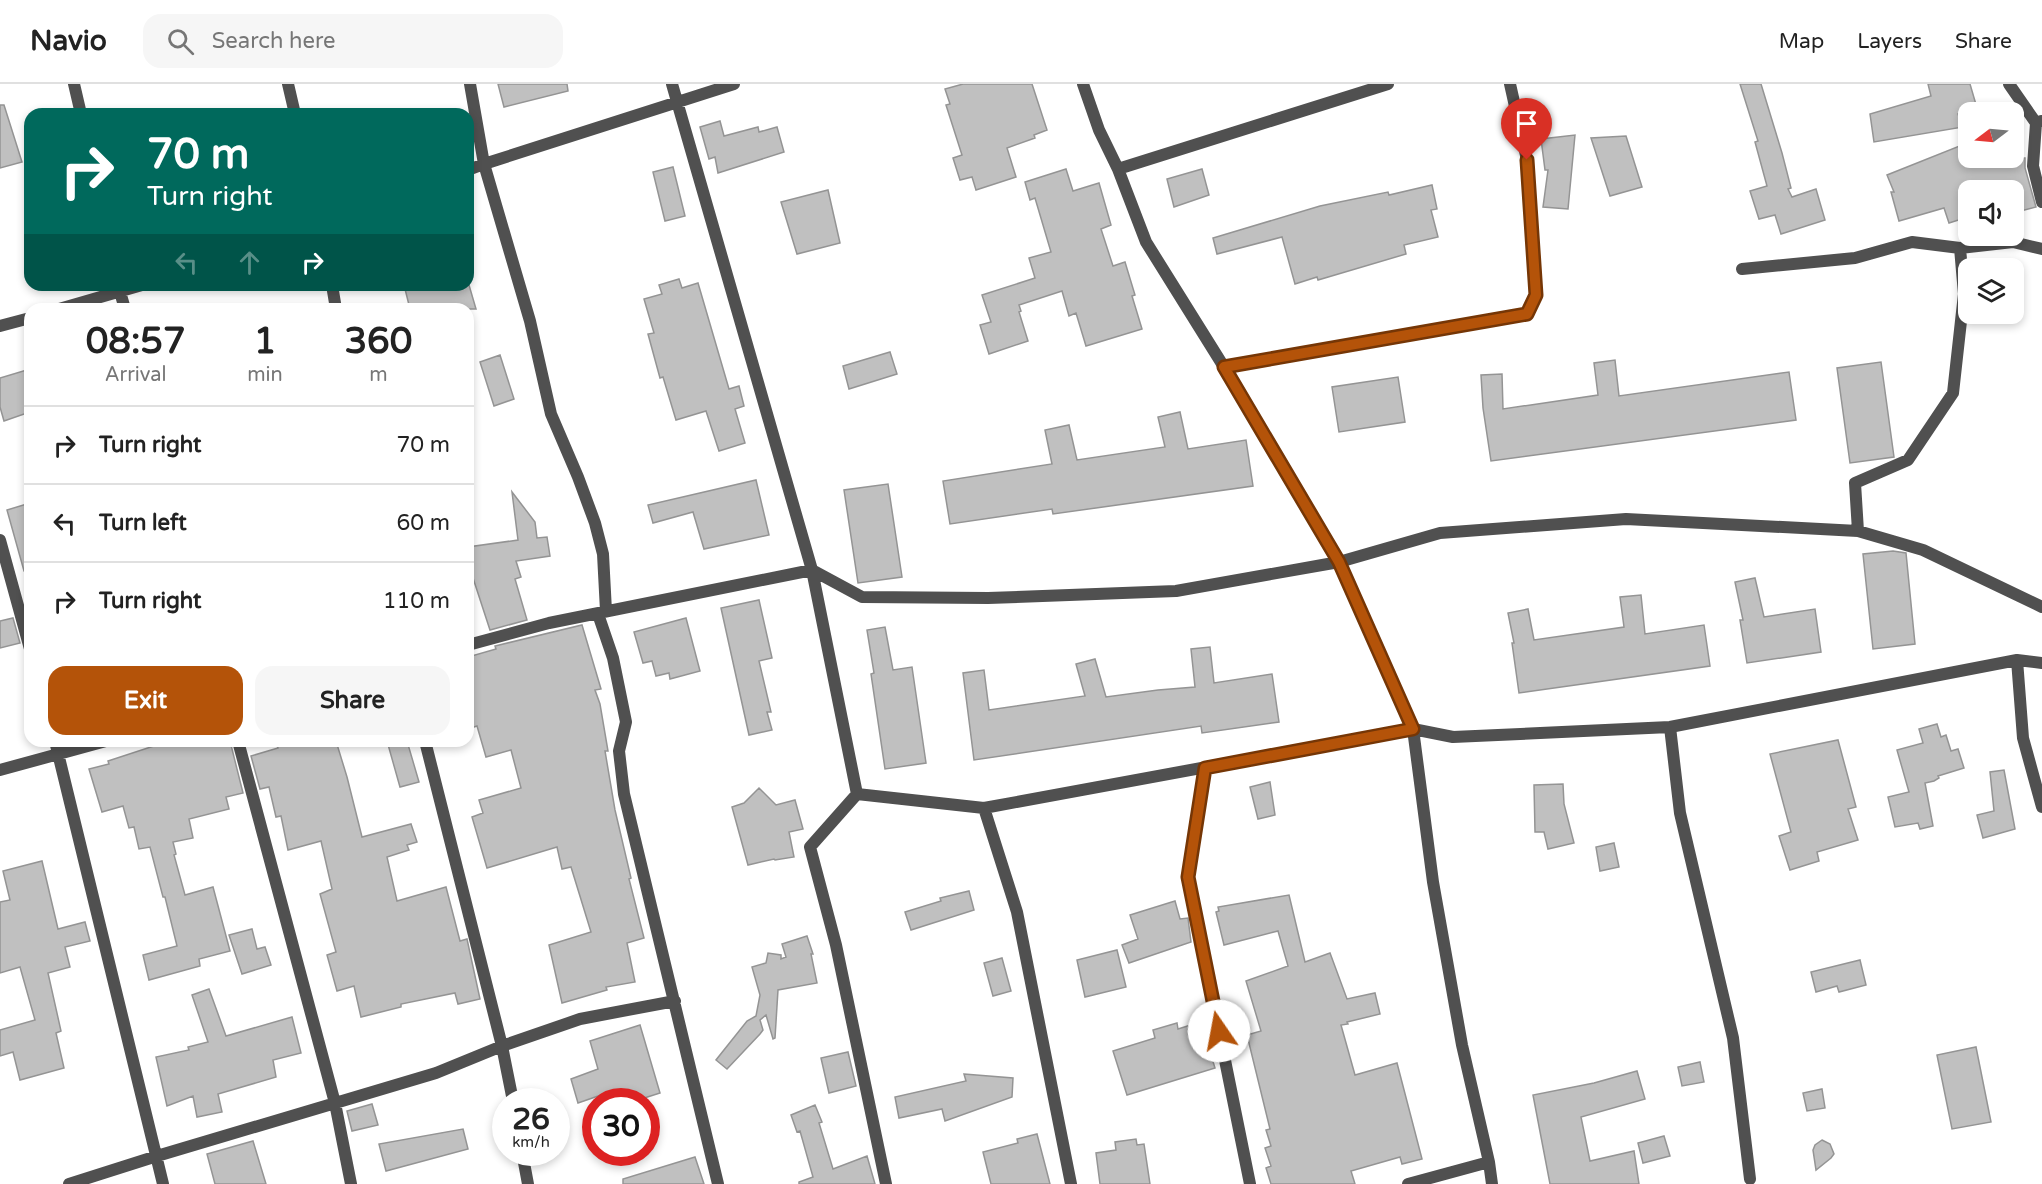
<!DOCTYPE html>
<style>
:root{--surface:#fff;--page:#f6f6f6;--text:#222;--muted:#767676;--line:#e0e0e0;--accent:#b45309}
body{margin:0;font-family:"Varela Round",sans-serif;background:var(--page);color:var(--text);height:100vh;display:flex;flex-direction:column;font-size:22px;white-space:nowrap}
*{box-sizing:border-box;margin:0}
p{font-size:20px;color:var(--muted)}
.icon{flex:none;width:33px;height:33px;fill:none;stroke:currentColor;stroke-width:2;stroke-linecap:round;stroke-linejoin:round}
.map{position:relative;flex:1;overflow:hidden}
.panel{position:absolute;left:24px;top:219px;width:450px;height:444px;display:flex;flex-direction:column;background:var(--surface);border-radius:18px;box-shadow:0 3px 9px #0003}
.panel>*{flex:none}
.top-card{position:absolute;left:24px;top:24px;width:450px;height:183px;border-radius:18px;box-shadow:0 3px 9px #0003;background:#00695c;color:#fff;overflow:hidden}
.needle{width:39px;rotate:254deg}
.buttons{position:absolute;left:1958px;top:18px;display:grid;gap:12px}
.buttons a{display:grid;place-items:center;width:66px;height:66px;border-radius:12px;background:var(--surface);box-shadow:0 3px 9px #0003;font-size:30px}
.speed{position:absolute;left:492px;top:1004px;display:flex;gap:12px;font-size:30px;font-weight:700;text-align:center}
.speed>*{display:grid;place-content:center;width:78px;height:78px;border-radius:50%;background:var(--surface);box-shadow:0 3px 9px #0003;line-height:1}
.speed small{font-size:15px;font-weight:400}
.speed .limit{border:9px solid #d22;background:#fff;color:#111}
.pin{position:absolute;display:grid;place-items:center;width:51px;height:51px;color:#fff;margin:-62px -26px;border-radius:50% 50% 50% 0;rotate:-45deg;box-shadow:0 0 6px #0007}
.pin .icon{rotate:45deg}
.me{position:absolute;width:66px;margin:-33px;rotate:348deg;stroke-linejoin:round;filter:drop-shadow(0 0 4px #0008)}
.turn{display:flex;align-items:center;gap:21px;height:126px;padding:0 24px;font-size:27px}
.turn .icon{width:78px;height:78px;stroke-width:2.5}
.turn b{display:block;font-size:42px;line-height:51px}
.lanes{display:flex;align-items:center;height:57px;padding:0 24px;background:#0003;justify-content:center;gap:30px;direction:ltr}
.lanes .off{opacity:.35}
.eta{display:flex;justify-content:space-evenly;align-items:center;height:102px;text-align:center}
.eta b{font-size:36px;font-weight:700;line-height:42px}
.button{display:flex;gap:12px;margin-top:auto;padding:12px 24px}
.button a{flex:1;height:69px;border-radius:18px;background:var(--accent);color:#fff;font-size:24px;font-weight:700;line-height:69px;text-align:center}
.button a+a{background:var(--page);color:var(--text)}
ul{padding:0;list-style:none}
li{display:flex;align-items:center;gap:18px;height:78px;padding:0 24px;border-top:2px solid var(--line)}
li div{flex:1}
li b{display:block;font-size:22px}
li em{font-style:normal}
header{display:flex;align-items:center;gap:36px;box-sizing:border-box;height:84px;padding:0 30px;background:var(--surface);border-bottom:2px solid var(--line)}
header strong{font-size:28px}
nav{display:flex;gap:33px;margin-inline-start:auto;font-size:21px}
.search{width:420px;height:54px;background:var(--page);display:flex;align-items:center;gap:15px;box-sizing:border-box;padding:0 21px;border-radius:18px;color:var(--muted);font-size:22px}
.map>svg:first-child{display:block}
.building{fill:#c0c0c0;stroke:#949494;stroke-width:1.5}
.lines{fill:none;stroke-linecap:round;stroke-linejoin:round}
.minor{stroke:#505050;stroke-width:12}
.route-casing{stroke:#753606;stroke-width:15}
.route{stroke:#b45309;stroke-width:10}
</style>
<header>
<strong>Navio</strong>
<div class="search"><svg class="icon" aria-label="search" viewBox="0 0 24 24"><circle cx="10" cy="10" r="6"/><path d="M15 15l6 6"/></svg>Search here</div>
<nav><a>Map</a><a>Layers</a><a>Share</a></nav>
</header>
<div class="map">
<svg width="2042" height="1100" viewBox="0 0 2042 1100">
<rect width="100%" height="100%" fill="#fff"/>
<!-- building -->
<path class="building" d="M 498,0 L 567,0 L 568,7 L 504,23 Z
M 963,0 L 1032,0 L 1047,46 L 1034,51 L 1035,54 L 1007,64 L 1016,93 L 976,106 L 972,93 L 960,96 L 953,74 L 962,71 L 946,21 L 950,20 L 945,5 Z
M 1740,0 L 1761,0 L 1782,69 L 1791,104 L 1788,105 L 1792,113 L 1816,105 L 1825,136 L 1781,150 L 1775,131 L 1759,135 L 1750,107 L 1767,102 L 1755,58 L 1758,57 Z
M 1928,0 L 1970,0 L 1977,24 L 1958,30 L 1963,43 L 1874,58 L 1870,30 L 1931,12 Z
M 0,21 L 4,21 L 22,78 L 0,84 Z
M 720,37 L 724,52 L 758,43 L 759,48 L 777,43 L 784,68 L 718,89 L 715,73 L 709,75 L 700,43 Z
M 1575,51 L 1568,125 L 1543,123 L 1548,86 L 1545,86 L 1541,55 Z
M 1626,52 L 1642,103 L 1610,112 L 1591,54 Z
M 1967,59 L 1968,74 L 1972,74 L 1973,78 L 1988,74 L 2025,74 L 2025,84 L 2036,123 L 2013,129 L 2013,98 L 1985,106 L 1968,106 L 1968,133 L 1949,139 L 1944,124 L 1899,137 L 1891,108 L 1894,108 L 1887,91 Z
M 673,83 L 685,132 L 665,137 L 653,88 Z
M 1066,85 L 1073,107 L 1099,99 L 1111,141 L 1101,145 L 1113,182 L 1125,178 L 1135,211 L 1132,212 L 1142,245 L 1086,262 L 1076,229 L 1069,232 L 1062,207 L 1019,221 L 1021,227 L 1019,228 L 1028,257 L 989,270 L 980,241 L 991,238 L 982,211 L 1035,194 L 1029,174 L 1051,168 L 1035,114 L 1030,116 L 1025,98 Z
M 1202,85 L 1209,111 L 1174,123 L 1167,95 Z
M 1432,101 L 1437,125 L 1431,126 L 1438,153 L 1404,161 L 1406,170 L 1318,196 L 1317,193 L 1295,200 L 1282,153 L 1217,170 L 1213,154 L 1320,122 L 1388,108 L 1389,111 Z
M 828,106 L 840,159 L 797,170 L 781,118 Z
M 679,195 L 682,204 L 698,199 L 729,305 L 739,302 L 744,322 L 735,325 L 745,359 L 719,367 L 706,327 L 676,336 L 663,293 L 660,294 L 648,250 L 654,249 L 644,215 L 662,210 L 659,201 Z
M 404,201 L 469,201 L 476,225 L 410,225 Z
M 890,268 L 897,290 L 849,305 L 843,282 Z
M 500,271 L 514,315 L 494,322 L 480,278 Z
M 1615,276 L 1619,312 L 1789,288 L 1796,336 L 1491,377 L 1483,324 L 1481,291 L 1502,290 L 1503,325 L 1598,311 L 1594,279 Z
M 1881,278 L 1894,373 L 1850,379 L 1837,284 Z
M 30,285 L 30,328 L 4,337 L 0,323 L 0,294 Z
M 1398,293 L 1405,338 L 1339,348 L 1332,303 Z
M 1180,328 L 1188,365 L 1246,356 L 1253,402 L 1053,430 L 1052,425 L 950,440 L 943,397 L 1052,380 L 1045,346 L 1069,341 L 1077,376 L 1165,363 L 1158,333 Z
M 756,396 L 769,451 L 704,465 L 693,428 L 653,439 L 648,421 Z
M 888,400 L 902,493 L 858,499 L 844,406 Z
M 512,408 L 535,438 L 537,454 L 547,453 L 550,472 L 516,477 L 521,493 L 515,495 L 527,536 L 490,546 L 472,491 L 468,492 L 468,463 L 518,456 Z
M 30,419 L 30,486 L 24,487 L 7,426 Z
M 1893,467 L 1906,469 L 1915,560 L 1873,565 L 1863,470 Z
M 1755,494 L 1764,533 L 1815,525 L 1821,568 L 1747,579 L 1740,536 L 1743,536 L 1735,498 Z
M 1641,511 L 1645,550 L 1704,541 L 1710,582 L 1519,609 L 1512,559 L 1514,559 L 1508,529 L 1528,525 L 1534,556 L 1624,543 L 1620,513 Z
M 759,516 L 772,574 L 759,577 L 771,628 L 767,628 L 772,646 L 749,651 L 721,524 Z
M 13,534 L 20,559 L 0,564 L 0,537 Z
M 686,534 L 700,587 L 670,595 L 669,589 L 656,592 L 652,577 L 643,579 L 634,548 Z
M 582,541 L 601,605 L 595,606 L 600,620 L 608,667 L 605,667 L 615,726 L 631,794 L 629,795 L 644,854 L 627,859 L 635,898 L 606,903 L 607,906 L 562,919 L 549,861 L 591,848 L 571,783 L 562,785 L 557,763 L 487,784 L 472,733 L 483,729 L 479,716 L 521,704 L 511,666 L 486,673 L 477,642 L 468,645 L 468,573 L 496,565 L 495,562 Z
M 885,543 L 893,586 L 912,583 L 926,679 L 885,685 L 871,590 L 874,589 L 867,546 Z
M 1210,563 L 1214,599 L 1272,590 L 1279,638 L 1202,649 L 1201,642 L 974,676 L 963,589 L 984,586 L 989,626 L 1085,612 L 1076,580 L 1095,575 L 1106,613 L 1158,606 L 1195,603 L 1191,565 Z
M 1937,640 L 1941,653 L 1946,651 L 1951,667 L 1958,665 L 1964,684 L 1938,692 L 1939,694 L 1934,697 L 1925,699 L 1933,742 L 1920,745 L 1918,739 L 1895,743 L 1888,713 L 1909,708 L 1897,666 L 1923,659 L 1919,645 Z
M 1838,656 L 1856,723 L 1848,725 L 1858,756 L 1817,768 L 1819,777 L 1790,786 L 1779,752 L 1791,748 L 1770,670 Z
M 169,657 L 230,657 L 243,709 L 226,713 L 229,725 L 189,735 L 193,754 L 173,758 L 176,770 L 174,771 L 185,811 L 213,803 L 230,867 L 199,875 L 200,882 L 149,896 L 143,871 L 177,862 L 165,813 L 163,813 L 150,763 L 139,765 L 134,743 L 129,744 L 123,722 L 102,728 L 89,685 L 109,680 L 108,677 Z
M 276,657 L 336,657 L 347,693 L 362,753 L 411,740 L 417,758 L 407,761 L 409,766 L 387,773 L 397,817 L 446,803 L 460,857 L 467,855 L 480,915 L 458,920 L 455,909 L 401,920 L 401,923 L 361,933 L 354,902 L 337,907 L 327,871 L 336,868 L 320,810 L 332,805 L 321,757 L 288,766 L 281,732 L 276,733 L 269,703 L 260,705 L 251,672 L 278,664 Z
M 387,657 L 407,657 L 419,698 L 400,703 Z
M 2004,686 L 2015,745 L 1983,754 L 1977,731 L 1994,727 L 1990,688 Z
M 1270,698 L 1275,731 L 1258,735 L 1250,703 Z
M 1563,700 L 1564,720 L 1574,759 L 1548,765 L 1544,748 L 1535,748 L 1534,701 Z
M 759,704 L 776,721 L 795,716 L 803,745 L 789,748 L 794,773 L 775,776 L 774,775 L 748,781 L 732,723 L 744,719 Z
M 1614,759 L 1619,783 L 1600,787 L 1596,763 Z
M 42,777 L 58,845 L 85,838 L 90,857 L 65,863 L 70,883 L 48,889 L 61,947 L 56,949 L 64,984 L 20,996 L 13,968 L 0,972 L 0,946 L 35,936 L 20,883 L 0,889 L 0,818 L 10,816 L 3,787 Z
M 969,807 L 974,826 L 911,846 L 905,828 L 941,817 L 940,814 Z
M 1289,811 L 1305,878 L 1330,869 L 1347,915 L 1375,909 L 1380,930 L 1347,938 L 1348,940 L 1341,941 L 1355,991 L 1397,979 L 1422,1075 L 1402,1080 L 1400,1073 L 1351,1087 L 1355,1100 L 1271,1100 L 1266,1084 L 1271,1082 L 1265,1064 L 1271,1062 L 1266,1046 L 1270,1045 L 1247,951 L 1261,947 L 1246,897 L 1288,882 L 1278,847 L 1224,861 L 1216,828 L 1219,827 L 1218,823 Z
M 1175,817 L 1180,835 L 1188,834 L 1191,858 L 1129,879 L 1122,861 L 1138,855 L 1130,831 Z
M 252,845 L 257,865 L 265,863 L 271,881 L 242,890 L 229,851 Z
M 807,852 L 813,870 L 811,870 L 817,899 L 778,906 L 775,954 L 773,955 L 766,931 L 760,936 L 763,946 L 760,950 L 727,985 L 716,976 L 747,937 L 756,932 L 760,911 L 752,883 L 766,879 L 768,869 L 781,871 L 781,875 L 786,873 L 782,860 Z
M 1117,866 L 1126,903 L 1085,913 L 1077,876 Z
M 1002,874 L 1011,907 L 993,912 L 984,879 Z
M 1860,876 L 1866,901 L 1839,908 L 1837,902 L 1816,908 L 1811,888 Z
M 209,905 L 226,952 L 292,933 L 301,969 L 273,976 L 276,993 L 218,1010 L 222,1028 L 197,1033 L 193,1012 L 167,1022 L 156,973 L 189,966 L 188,963 L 208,958 L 192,911 Z
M 1177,939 L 1178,945 L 1194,940 L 1198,951 L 1204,949 L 1215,984 L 1127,1011 L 1113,967 L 1155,954 L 1153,946 Z
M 640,941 L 660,1009 L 635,1017 L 606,1017 L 604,1010 L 578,1019 L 571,995 L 598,985 L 590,957 Z
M 1976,963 L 1991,1038 L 1952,1045 L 1937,971 Z
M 848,968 L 856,1002 L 829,1009 L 821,974 Z
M 1700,978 L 1704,998 L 1682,1002 L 1678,983 Z
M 1637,987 L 1645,1015 L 1581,1033 L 1590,1077 L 1634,1067 L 1639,1100 L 1550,1100 L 1533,1011 L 1594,999 Z
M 964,990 L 1013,994 L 1012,1013 L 945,1037 L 942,1025 L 899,1034 L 895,1013 L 966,997 Z
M 1822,1005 L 1825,1024 L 1807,1027 L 1803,1009 Z
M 372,1020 L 378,1041 L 352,1047 L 347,1027 Z
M 815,1021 L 822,1038 L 819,1039 L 833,1085 L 867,1072 L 875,1100 L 799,1100 L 799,1098 L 813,1093 L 800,1047 L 797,1048 L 791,1031 Z
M 463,1045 L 468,1065 L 386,1087 L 379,1060 Z
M 1037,1050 L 1050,1100 L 991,1100 L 983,1068 L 1018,1059 L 1017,1055 Z
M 1664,1052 L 1670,1072 L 1643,1079 L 1638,1059 Z
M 1136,1055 L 1137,1061 L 1144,1060 L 1150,1100 L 1100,1100 L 1096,1069 L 1116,1066 L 1115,1058 Z
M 1822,1056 L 1830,1060 L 1834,1070 L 1831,1074 L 1816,1086 L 1813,1066 L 1815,1061 Z
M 253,1057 L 266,1100 L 215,1100 L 207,1070 Z
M 695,1073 L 704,1100 L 623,1100 L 623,1095 Z"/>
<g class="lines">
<!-- minor -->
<path class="minor" d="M 74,0 L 81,30
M 288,0 L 295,30
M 470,0 L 484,80 L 530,237 L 551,330 L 578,393 L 595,439 L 603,470 L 606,527
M 672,0 L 812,486 L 857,710 L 984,724 L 1017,828 L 1071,1100
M 2009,0 L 2036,39 L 2041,37
M 2036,39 L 2033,82 L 2042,118
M 1118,85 L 1388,0
M 468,86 L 484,80 L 734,0
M 1742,185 L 1855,174 L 1912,158 L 1960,164 L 2013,158 L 2042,165
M 118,201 L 125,225
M 332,201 L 336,225
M 59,225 L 142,201
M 0,242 L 30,234
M 1224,283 L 1527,230 L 1536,211 L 1527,76 L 1510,0
M 1858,447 L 1855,399 L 1908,376 L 1953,309 L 1964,210 L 1960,164
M 0,456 L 30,565
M 598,530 L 613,574 L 626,638 L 619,667 L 624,710 L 718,1100
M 468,561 L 549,539 L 812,486 L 862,513 L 988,514 L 1176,507 L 1339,478 L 1440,449 L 1626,435 L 1858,447 L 1923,466 L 2042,523
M 2017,576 L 2023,654 L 2042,723
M 1670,643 L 1680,729 L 1733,954 L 1750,1095
M 55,657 L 163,1100
M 238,657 L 335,1019 L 351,1100
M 425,657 L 502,962 L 513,1017
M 1205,683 L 1188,793 L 1250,1100
M 0,686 L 106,657
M 857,710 L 810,763 L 836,861 L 886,1100
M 984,724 L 1413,645 L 1339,478 L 1224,283 L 1146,158 L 1118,85 L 1099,46 L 1083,0
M 522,1068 L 528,1100
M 69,1100 L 157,1072 L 436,989 L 502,962 L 580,935 L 675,917
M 1408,1100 L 1489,1078
M 1492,1100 L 1489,1078 L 1462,961 L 1433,798 L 1413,645 L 1453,653 L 1670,643 L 2017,576 L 2042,579"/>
</g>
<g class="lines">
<defs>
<path id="route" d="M 1219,947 L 1188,793 L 1205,684 L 1413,645 L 1339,478 L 1224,283 L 1527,230 L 1536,211 L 1527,76"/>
</defs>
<!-- route casing -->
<use href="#route" class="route-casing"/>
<!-- route -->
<use href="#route" class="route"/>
</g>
</svg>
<div class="buttons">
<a><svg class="needle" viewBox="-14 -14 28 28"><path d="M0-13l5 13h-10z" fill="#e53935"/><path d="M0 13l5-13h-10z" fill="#767676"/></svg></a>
<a><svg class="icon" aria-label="sound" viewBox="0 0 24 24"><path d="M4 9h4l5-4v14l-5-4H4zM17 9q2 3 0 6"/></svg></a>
<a><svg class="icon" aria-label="layers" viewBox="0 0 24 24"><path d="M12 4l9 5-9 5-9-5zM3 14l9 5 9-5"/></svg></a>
</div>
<div class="speed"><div>26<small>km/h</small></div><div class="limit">30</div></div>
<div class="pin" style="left:1527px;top:76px;background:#d93025"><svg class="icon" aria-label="arrive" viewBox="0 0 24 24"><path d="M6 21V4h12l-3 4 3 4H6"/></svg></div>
<svg class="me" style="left:1219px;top:947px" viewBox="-20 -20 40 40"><circle r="19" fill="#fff"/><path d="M0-13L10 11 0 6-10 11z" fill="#b45309"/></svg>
<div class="top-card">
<div class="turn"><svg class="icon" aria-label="right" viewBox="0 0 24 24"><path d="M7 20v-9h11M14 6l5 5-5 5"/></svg><div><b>70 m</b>Turn right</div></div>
<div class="lanes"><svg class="icon off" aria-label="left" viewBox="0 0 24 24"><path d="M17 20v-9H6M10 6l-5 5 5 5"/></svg><svg class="icon off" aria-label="ahead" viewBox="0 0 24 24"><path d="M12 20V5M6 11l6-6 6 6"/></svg><svg class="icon" aria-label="right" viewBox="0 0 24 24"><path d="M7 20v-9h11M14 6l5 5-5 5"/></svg></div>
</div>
<section class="panel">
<div class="eta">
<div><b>08:57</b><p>Arrival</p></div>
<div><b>1</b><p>min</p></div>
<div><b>360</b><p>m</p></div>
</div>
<ul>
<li><svg class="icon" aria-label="right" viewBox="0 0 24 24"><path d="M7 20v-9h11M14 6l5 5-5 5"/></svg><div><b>Turn right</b></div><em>70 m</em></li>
<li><svg class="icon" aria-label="left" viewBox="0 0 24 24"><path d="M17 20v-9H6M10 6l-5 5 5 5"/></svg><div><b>Turn left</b></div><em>60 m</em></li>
<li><svg class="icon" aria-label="right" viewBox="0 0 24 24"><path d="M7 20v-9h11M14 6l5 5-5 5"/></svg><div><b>Turn right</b></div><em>110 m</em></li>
</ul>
<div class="button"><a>Exit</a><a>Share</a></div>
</section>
</div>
